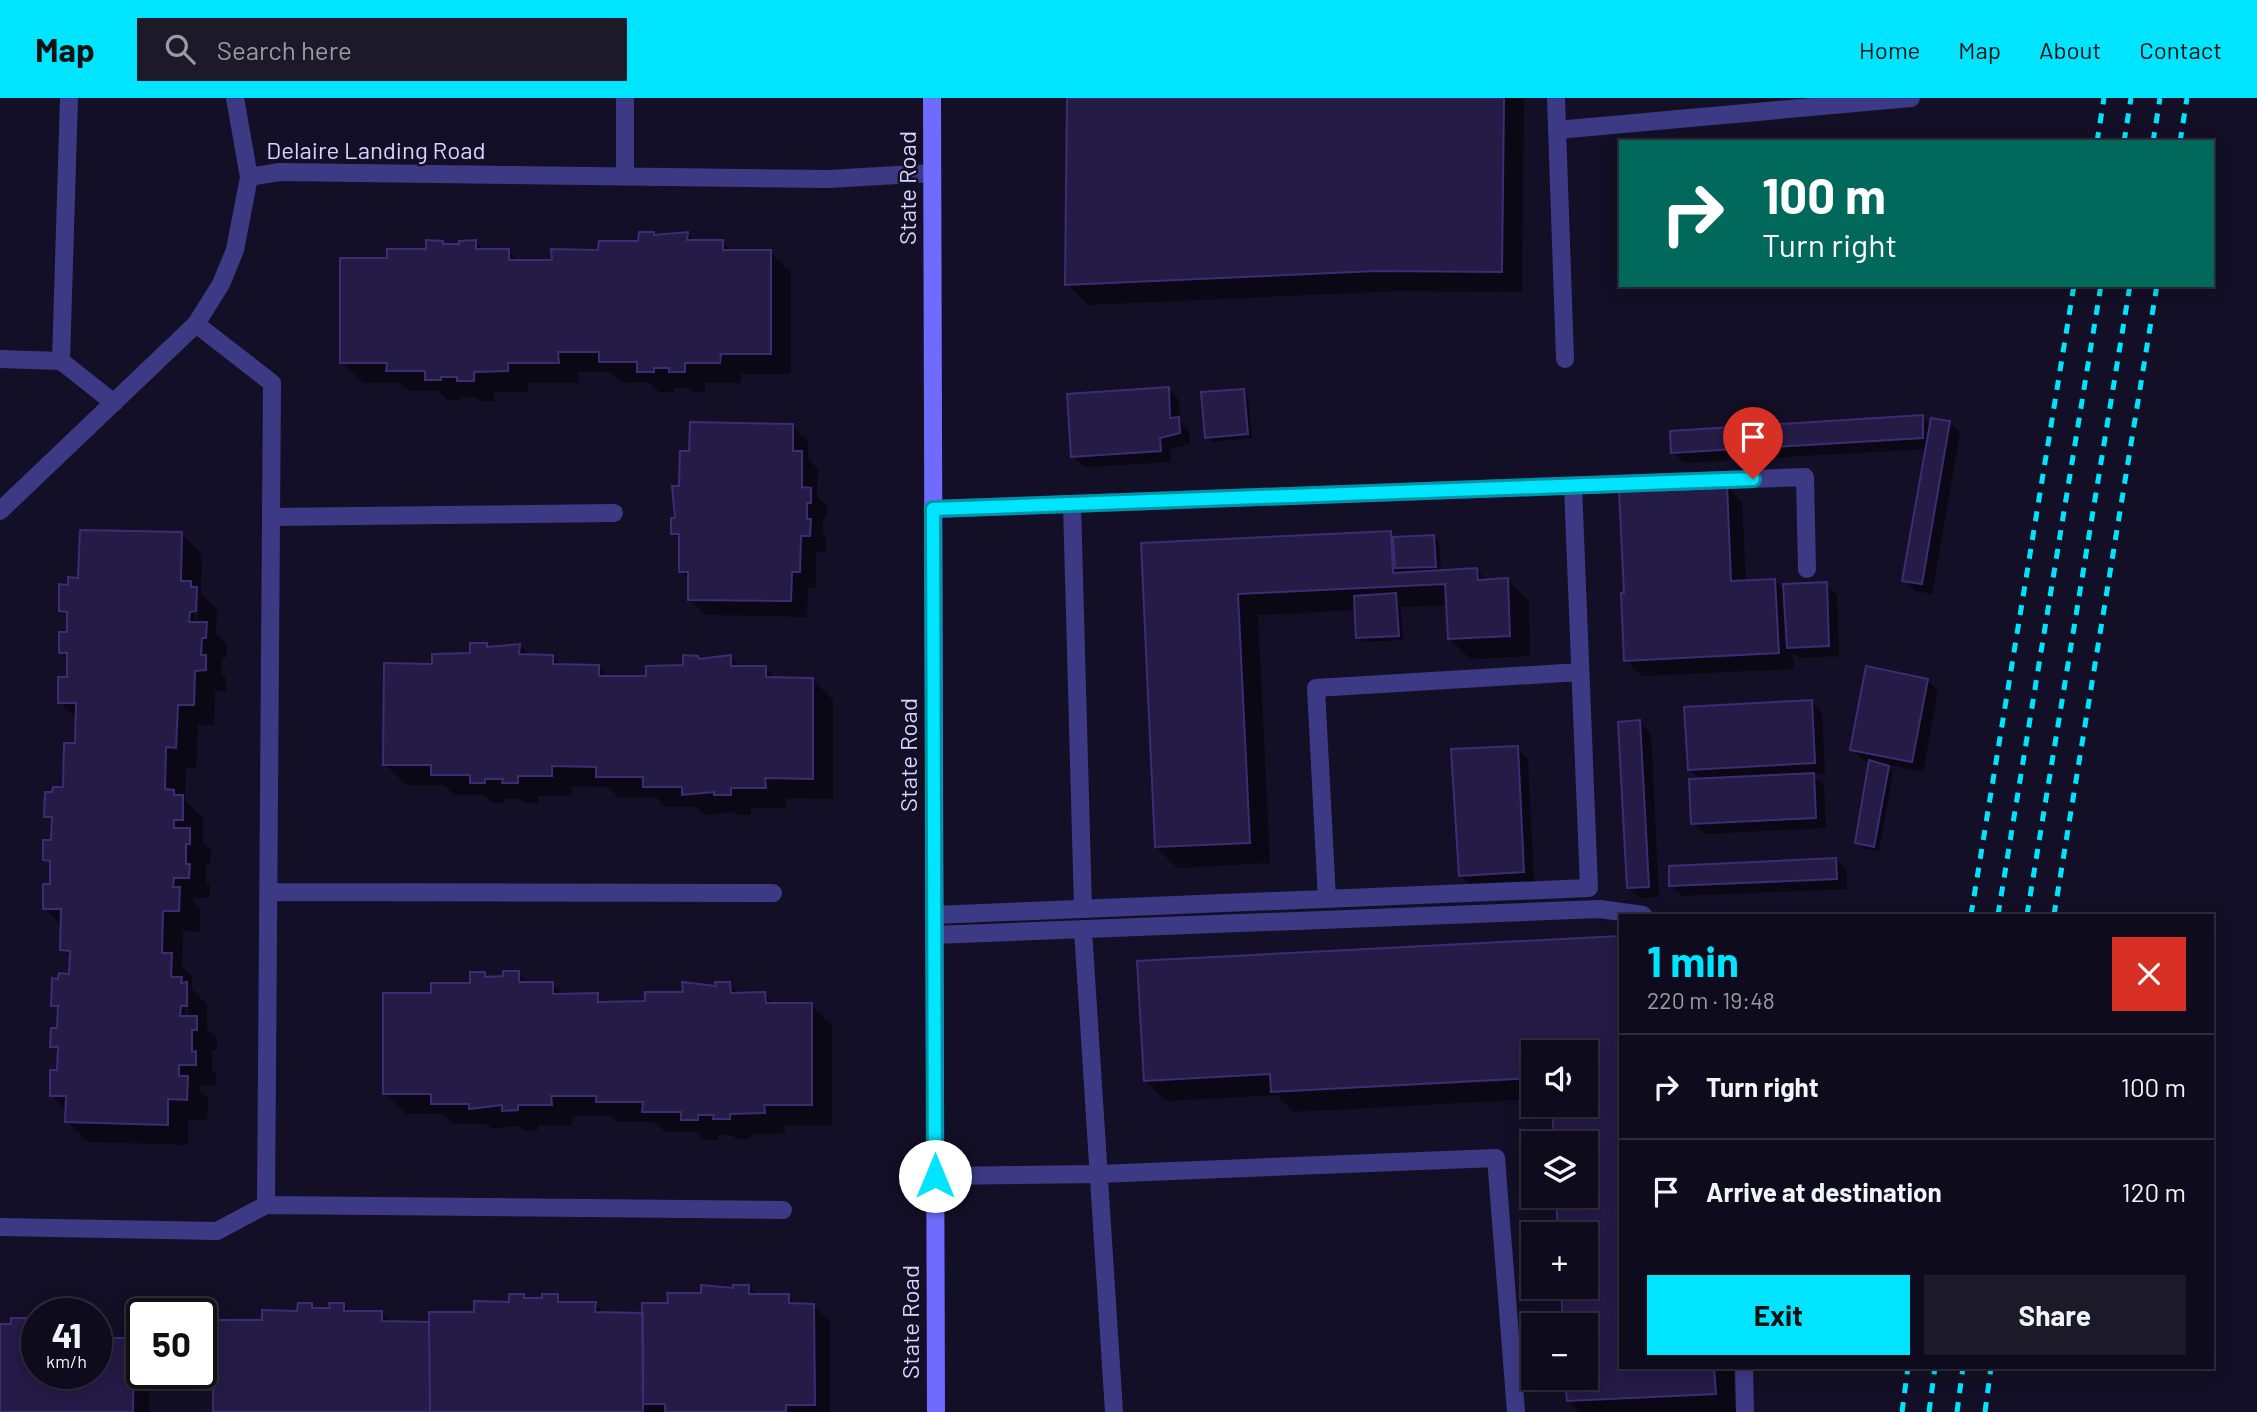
<!DOCTYPE html>
<meta charset="utf-8">
<style>
:root{--surface:#0e0b1c;--page:#1c1929;--text:#f1f3f6;--muted:#9b9ba3;--line:#2e2b3b;--accent:#00e5ff}
body{margin:0;font-family:Barlow,sans-serif;background:var(--page);color:var(--text);height:100vh;display:flex;flex-direction:column;font-size:26px;white-space:nowrap}
*{box-sizing:border-box;margin:0}
p{font-size:23px;color:var(--muted)}
.icon{flex:none;width:38px;height:38px;fill:none;stroke:currentColor;stroke-width:2;stroke-linecap:round;stroke-linejoin:round}
.map{position:relative;flex:1;overflow:hidden}
.sheet{position:absolute;left:1619px;top:816px;width:595px;height:455px;display:flex;flex-direction:column;background:var(--surface);border-radius:0px;box-shadow:0 4px 18px #0003,0 0 0 2px var(--line)}
.sheet>*{flex:none}
.guide{position:absolute;left:1619px;top:42px;width:595px;height:147px;border-radius:0px;box-shadow:0 4px 18px #0003,0 0 0 2px var(--line);background:#00695c;color:#fff;overflow:hidden}
.tools{position:absolute;left:1521px;top:942px;display:grid;gap:14px}
.tools a{display:grid;place-items:center;width:77px;height:77px;border-radius:0px;background:var(--surface);box-shadow:0 4px 18px #0003,0 0 0 2px var(--line);font-size:35px}
.speed{position:absolute;left:21px;top:1200px;display:flex;gap:14px;font-size:35px;font-weight:700;text-align:center}
.speed>*{display:grid;place-content:center;width:91px;height:91px;border-radius:50%;background:var(--surface);box-shadow:0 4px 18px #0003,0 0 0 2px var(--line);line-height:1}
.speed small{font-size:18px;font-weight:400}
.speed .limit{border:4px solid #111;border-radius:10px;background:#fff;color:#111}
.pin{position:absolute;display:grid;place-items:center;width:60px;height:60px;color:#fff;margin:-72px -30px;border-radius:50% 50% 50% 0;rotate:-45deg;box-shadow:0 0 7px #0007}
.pin .icon{rotate:45deg}
.me{position:absolute;width:77px;margin:-38px;rotate:0deg;stroke-linejoin:round;filter:drop-shadow(0 0 5px #0008)}
.turn{display:flex;align-items:center;gap:24px;height:147px;padding:0 28px;font-size:32px}
.turn .icon{width:91px;height:91px;stroke-width:2.5}
.turn b{display:block;font-size:49px;line-height:60px}
.round{display:grid;place-items:center;flex:none;width:74px;height:74px;border-radius:0px;background:var(--page)}
.overview{display:flex;align-items:center;justify-content:space-between;height:119px;padding:0 28px}
h1{font-size:42px;font-weight:700;line-height:52px;color:var(--accent)}
.cta{display:flex;gap:14px;margin-top:auto;padding:14px 28px}
.cta a{flex:1;height:80px;border-radius:0px;background:var(--accent);color:#111;font-size:28px;font-weight:700;line-height:80px;text-align:center}
.cta a+a{background:var(--page);color:var(--text)}
ul{padding:0;list-style:none}
li{display:flex;align-items:center;gap:21px;height:105px;padding:0 28px;border-top:2px solid var(--line)}
li div{flex:1}
li b{display:block;font-size:26px}
li em{font-style:normal}
header{display:flex;align-items:center;gap:42px;box-sizing:border-box;height:98px;padding:0 35px;background:var(--accent);color:#111}
header strong{font-size:33px}
nav{display:flex;gap:38px;margin-inline-start:auto;font-size:24px}
.search{width:490px;height:63px;background:var(--page);display:flex;align-items:center;gap:18px;box-sizing:border-box;padding:0 24px;border-radius:0px;color:var(--muted);font-size:26px}
.map>svg:first-child{display:block}
.shadow{fill:#0007;fill-rule:evenodd}
.building{fill:#241b47;stroke:#3b2d73;stroke-width:2}
.lines{fill:none;stroke-linecap:round;stroke-linejoin:round}
.service{stroke:#3d3a85;stroke-width:18}
.minor{stroke:#3d3a85;stroke-width:18}
.secondary{stroke:#6f6bff;stroke-width:18}
.rail{stroke:#00e5ff;stroke-width:5;stroke-dasharray:10 9;stroke-linecap:butt}
.route-casing{stroke:#0095a6;stroke-width:18}
.route{stroke:#00e5ff;stroke-width:12}
.labels{text-anchor:middle;stroke-width:5;stroke-linejoin:round;paint-order:stroke}
.street-label{font-size:24px;fill:#d9d4ff;stroke:#130f26}
</style>
<header>
<strong>Map</strong>
<div class="search"><svg class="icon" aria-label="search" viewBox="0 0 24 24"><circle cx="10" cy="10" r="6"/><path d="M15 15l6 6"/></svg>Search here</div>
<nav><a>Home</a><a>Map</a><a>About</a><a>Contact</a></nav>
</header>
<div class="map">
<svg width="2257" height="1314" viewBox="0 0 2257 1314">
<rect width="100%" height="100%" fill="#130f26"/>
<!-- shadow -->
<path class="shadow" d="M 1069,0 L 1524,0 L 1522,194 L 1398,193 L 1088,207 L 1067,186 Z
M 654,135 L 657,139 L 687,136 L 695,144 L 722,144 L 732,154 L 770,154 L 791,175 L 791,276 L 741,276 L 741,285 L 705,285 L 705,294 L 692,294 L 687,290 L 674,290 L 674,294 L 659,294 L 649,284 L 621,285 L 611,274 L 578,274 L 579,285 L 528,285 L 528,294 L 494,294 L 494,303 L 480,303 L 476,299 L 461,299 L 461,302 L 447,302 L 438,293 L 409,293 L 401,285 L 363,285 L 342,264 L 389,162 L 428,153 L 442,144 L 446,148 L 475,144 L 484,153 L 508,153 L 519,164 L 553,164 L 640,144 Z
M 1168,291 L 1179,302 L 1180,323 L 1189,332 L 1190,346 L 1170,351 L 1171,364 L 1084,369 L 1073,358 Z
M 1243,292 L 1248,298 L 1252,340 L 1212,344 L 1207,339 Z
M 1922,319 L 1931,328 L 1949,324 L 1960,335 L 1932,496 L 1915,493 L 1904,482 L 1927,351 L 1684,365 L 1673,354 Z
M 792,328 L 808,344 L 808,361 L 818,371 L 817,398 L 827,408 L 826,420 L 823,420 L 822,435 L 826,439 L 826,454 L 816,453 L 816,490 L 808,489 L 807,519 L 706,517 L 689,501 L 690,482 L 680,473 L 681,443 L 673,435 L 681,390 L 691,355 Z
M 1726,388 L 1742,404 L 1746,484 L 1774,482 L 1786,494 L 1826,486 L 1837,497 L 1839,558 L 1799,560 L 1793,554 L 1794,571 L 1642,578 L 1626,562 Z
M 1391,435 L 1397,441 L 1434,439 L 1439,444 L 1441,474 L 1477,472 L 1488,483 L 1508,482 L 1529,503 L 1530,558 L 1470,561 L 1449,540 L 1448,507 L 1401,509 L 1403,542 L 1363,544 L 1358,539 L 1357,512 L 1258,517 L 1270,765 L 1177,770 L 1156,749 L 1143,446 Z
M 181,436 L 202,457 L 201,495 L 217,512 L 216,533 L 214,533 L 227,547 L 226,560 L 222,560 L 221,576 L 226,580 L 226,593 L 215,593 L 214,627 L 198,627 L 196,670 L 186,669 L 185,702 L 203,720 L 203,745 L 211,752 L 210,767 L 206,766 L 206,784 L 210,788 L 209,800 L 194,800 L 194,805 L 200,812 L 200,834 L 183,833 L 182,868 L 192,878 L 192,891 L 207,907 L 207,930 L 217,941 L 217,952 L 212,952 L 212,972 L 216,976 L 216,987 L 199,987 L 199,992 L 208,1000 L 207,1022 L 188,1022 L 188,1047 L 88,1044 L 67,1023 L 67,1013 L 52,997 L 59,974 L 60,956 L 52,948 L 59,932 L 60,914 L 53,907 L 71,878 L 72,861 L 62,851 L 62,828 L 44,810 L 52,788 L 52,769 L 45,761 L 53,743 L 53,726 L 46,718 L 65,691 L 77,647 L 77,622 L 60,604 L 68,581 L 68,562 L 61,554 L 69,536 L 69,520 L 61,512 L 70,488 L 80,481 ZM 195,495 L 199,498 L 197,522 L 194,521 ZM 185,890 L 189,894 L 188,917 L 185,917 Z
M 486,547 L 490,550 L 519,547 L 530,558 L 553,559 L 562,568 L 598,568 L 610,580 L 647,580 L 685,569 L 697,559 L 701,563 L 731,559 L 741,570 L 765,570 L 776,581 L 812,581 L 833,602 L 833,701 L 786,700 L 786,710 L 751,710 L 751,717 L 737,717 L 734,714 L 704,717 L 697,709 L 666,709 L 656,699 L 618,699 L 608,689 L 572,688 L 572,698 L 538,698 L 538,705 L 525,705 L 521,701 L 505,701 L 505,705 L 492,705 L 485,697 L 454,697 L 444,687 L 406,687 L 385,666 L 434,568 L 472,557 Z
M 1927,582 L 1938,593 L 1923,674 L 1885,666 L 1893,675 L 1879,753 L 1862,750 L 1857,745 L 1871,664 L 1863,662 L 1852,651 Z
M 1811,604 L 1822,615 L 1825,675 L 1812,676 L 1824,688 L 1826,730 L 1704,736 L 1693,725 L 1701,682 L 1689,671 Z
M 1639,624 L 1651,635 L 1659,799 L 1639,800 L 1628,789 Z
M 1517,650 L 1528,661 L 1534,785 L 1471,788 L 1460,777 Z
M 1836,761 L 1847,772 L 1847,791 L 1682,798 L 1671,787 Z
M 1589,840 L 1620,840 L 1620,1269 L 1733,1269 L 1736,1314 L 1580,1314 L 1568,1303 L 1586,1279 L 1586,954 L 1533,954 L 1533,1001 L 1294,1014 L 1277,997 L 1166,1003 L 1145,982 Z
M 518,875 L 529,886 L 552,886 L 564,897 L 598,897 L 606,906 L 647,905 L 730,886 L 740,896 L 765,896 L 775,907 L 811,907 L 832,928 L 832,1027 L 785,1027 L 785,1035 L 751,1036 L 750,1041 L 736,1041 L 732,1037 L 718,1037 L 718,1042 L 703,1042 L 696,1034 L 665,1034 L 655,1024 L 618,1024 L 612,1018 L 572,1018 L 572,1027 L 538,1027 L 538,1032 L 525,1033 L 520,1028 L 492,1031 L 487,1026 L 454,1026 L 443,1016 L 406,1016 L 385,995 L 433,896 L 471,887 L 484,876 L 489,880 L 505,880 Z
M 749,1189 L 757,1197 L 788,1197 L 798,1207 L 814,1208 L 830,1224 L 830,1314 L 215,1314 L 263,1224 L 299,1214 L 311,1207 L 317,1212 L 332,1212 L 344,1207 L 351,1215 L 381,1215 L 391,1225 L 431,1226 L 476,1216 L 511,1205 L 524,1198 L 527,1202 L 557,1198 L 565,1206 L 595,1206 L 605,1216 L 644,1217 L 703,1197 Z
M 30,1222 L 37,1228 L 37,1276 L 96,1276 L 133,1242 L 142,1250 L 142,1276 L 149,1276 L 149,1314 L 0,1314 L 0,1228 L 13,1228 Z"/>
<!-- building -->
<path class="building" d="M 1067,0 L 1504,0 L 1502,174 L 1376,173 L 1065,187 Z
M 639,134 L 654,134 L 654,137 L 688,134 L 687,142 L 723,142 L 723,152 L 771,152 L 771,256 L 721,256 L 720,265 L 685,265 L 685,274 L 669,274 L 669,270 L 654,270 L 654,274 L 637,274 L 637,264 L 599,264 L 599,254 L 558,254 L 559,265 L 508,265 L 508,273 L 474,274 L 474,283 L 457,283 L 457,279 L 441,279 L 441,282 L 425,282 L 425,273 L 386,273 L 387,265 L 340,265 L 340,160 L 387,160 L 387,151 L 426,151 L 426,142 L 443,143 L 443,146 L 459,146 L 459,143 L 476,142 L 476,151 L 509,151 L 509,162 L 552,162 L 551,151 L 598,152 L 599,143 L 638,143 Z
M 1169,289 L 1170,320 L 1179,319 L 1180,335 L 1160,340 L 1161,353 L 1071,359 L 1067,296 Z
M 1244,291 L 1248,336 L 1205,340 L 1201,294 Z
M 1923,317 L 1923,340 L 1671,355 L 1670,333 Z
M 1931,320 L 1950,323 L 1922,486 L 1902,483 Z
M 690,324 L 793,326 L 793,353 L 802,353 L 802,389 L 811,390 L 811,405 L 807,405 L 807,421 L 811,421 L 810,438 L 801,438 L 800,474 L 792,474 L 791,503 L 688,502 L 688,474 L 679,474 L 679,436 L 671,436 L 671,420 L 675,420 L 672,388 L 679,388 L 680,353 L 689,353 Z
M 1727,386 L 1731,483 L 1775,481 L 1779,555 L 1624,563 L 1621,495 L 1624,495 L 1619,392 Z
M 80,432 L 182,434 L 181,483 L 191,483 L 191,489 L 197,489 L 196,513 L 190,514 L 189,524 L 207,524 L 206,540 L 202,540 L 201,557 L 206,557 L 206,572 L 195,573 L 194,607 L 178,607 L 176,650 L 166,649 L 165,691 L 174,692 L 174,697 L 183,697 L 183,722 L 174,722 L 174,730 L 190,730 L 190,746 L 186,746 L 186,766 L 190,766 L 189,780 L 174,780 L 173,789 L 180,789 L 179,813 L 163,813 L 162,855 L 172,855 L 171,879 L 182,879 L 181,885 L 187,884 L 187,908 L 181,908 L 180,918 L 197,918 L 197,932 L 192,932 L 192,954 L 196,953 L 196,967 L 179,967 L 179,978 L 188,978 L 187,1002 L 168,1001 L 168,1027 L 65,1024 L 66,998 L 50,998 L 50,972 L 57,972 L 58,949 L 50,949 L 51,930 L 57,930 L 58,908 L 51,908 L 52,880 L 58,881 L 59,875 L 69,876 L 70,853 L 60,852 L 61,811 L 43,811 L 43,786 L 50,786 L 50,763 L 43,762 L 43,742 L 51,742 L 52,719 L 44,719 L 45,694 L 52,694 L 53,689 L 63,689 L 64,645 L 75,645 L 76,605 L 58,605 L 58,579 L 67,579 L 67,555 L 59,555 L 59,534 L 67,534 L 67,514 L 59,513 L 59,486 L 68,487 L 68,479 L 78,480 Z
M 1391,433 L 1393,475 L 1477,470 L 1478,482 L 1508,480 L 1510,538 L 1448,541 L 1445,486 L 1238,496 L 1250,745 L 1155,749 L 1141,445 Z
M 1434,437 L 1436,469 L 1395,470 L 1393,439 Z
M 1827,484 L 1829,548 L 1787,550 L 1783,486 Z
M 1396,495 L 1399,538 L 1356,540 L 1354,498 Z
M 470,545 L 487,545 L 487,549 L 520,546 L 519,556 L 553,557 L 553,566 L 599,567 L 599,578 L 646,578 L 646,568 L 683,567 L 683,557 L 698,558 L 699,561 L 731,557 L 731,568 L 766,568 L 766,579 L 813,580 L 813,681 L 765,680 L 766,690 L 731,690 L 731,697 L 714,697 L 714,694 L 682,697 L 682,689 L 643,689 L 643,679 L 596,679 L 596,669 L 552,668 L 552,678 L 518,678 L 518,685 L 502,685 L 503,681 L 485,681 L 485,685 L 470,685 L 470,677 L 431,677 L 431,667 L 383,667 L 384,565 L 432,566 L 432,556 L 470,555 Z
M 1866,568 L 1928,581 L 1912,664 L 1850,652 Z
M 1812,602 L 1815,665 L 1688,672 L 1684,609 Z
M 1640,622 L 1649,789 L 1627,790 L 1618,624 Z
M 1518,648 L 1524,774 L 1459,778 L 1451,651 Z
M 1869,662 L 1889,668 L 1874,749 L 1855,745 Z
M 1814,675 L 1816,720 L 1691,726 L 1689,681 Z
M 1836,760 L 1837,781 L 1669,788 L 1669,768 Z
M 1620,838 L 1620,1269 L 1714,1269 L 1716,1296 L 1567,1303 L 1565,1279 L 1586,1279 L 1586,1227 L 1563,1227 L 1561,1188 L 1586,1188 L 1586,1136 L 1558,1136 L 1556,1097 L 1586,1097 L 1586,1045 L 1554,1045 L 1552,1006 L 1586,1006 L 1586,954 L 1533,954 L 1533,980 L 1271,994 L 1270,976 L 1144,983 L 1137,863 Z
M 503,873 L 519,873 L 519,884 L 553,884 L 553,896 L 598,895 L 598,904 L 645,903 L 645,894 L 683,894 L 682,884 L 716,888 L 715,884 L 730,884 L 731,895 L 765,894 L 766,905 L 812,905 L 812,1007 L 764,1007 L 765,1015 L 730,1016 L 730,1021 L 713,1021 L 714,1017 L 698,1017 L 698,1022 L 681,1022 L 681,1014 L 642,1014 L 643,1004 L 596,1004 L 596,998 L 551,998 L 552,1007 L 518,1007 L 518,1012 L 502,1013 L 502,1007 L 469,1011 L 469,1006 L 431,1006 L 431,996 L 383,996 L 383,895 L 431,895 L 431,885 L 470,885 L 470,874 L 485,874 L 485,879 L 503,878 Z
M 701,1187 L 733,1190 L 733,1187 L 749,1187 L 749,1196 L 789,1196 L 789,1205 L 814,1206 L 815,1307 L 786,1307 L 786,1314 L 665,1314 L 665,1306 L 643,1306 L 642,1205 L 668,1205 L 667,1195 L 701,1195 Z
M 509,1196 L 524,1196 L 524,1200 L 542,1200 L 542,1196 L 558,1196 L 558,1204 L 596,1204 L 595,1214 L 643,1215 L 643,1314 L 430,1314 L 429,1214 L 474,1214 L 474,1203 L 509,1204 Z
M 298,1205 L 312,1205 L 312,1210 L 330,1210 L 329,1205 L 344,1205 L 344,1213 L 382,1213 L 382,1223 L 429,1224 L 430,1314 L 213,1314 L 214,1222 L 262,1222 L 262,1212 L 297,1213 Z
M 11,1220 L 31,1220 L 30,1226 L 37,1227 L 37,1276 L 96,1276 L 96,1240 L 134,1240 L 133,1314 L 0,1314 L 0,1226 L 11,1226 Z"/>
<g class="lines">
<!-- service -->
<path class="service" d="M 69,0 L 61,263 L 114,305
M 1556,0 L 1565,261
M 1557,32 L 1911,0
M 625,78 L 625,0
M 196,226 L 272,285 L 266,1107 L 783,1112
M 0,261 L 61,263
M 1072,407 L 1083,810
M 933,411 L 1805,379 L 1807,471
M 271,419 L 614,415
M 269,794 L 773,795
M 1327,801 L 1316,590 L 1580,574
M 934,817 L 1589,790 L 1573,388
M 1083,832 L 1114,1314
M 934,837 L 1600,811 L 1643,817
M 935,1078 L 1099,1076 L 1496,1060 L 1516,1314
M 0,1129 L 217,1133 L 266,1107
M 1744,1269 L 1745,1314"/>
<!-- minor -->
<path class="minor" d="M 249,79 L 280,74 L 828,81 L 932,75
M 0,413 L 196,226 L 221,186 L 235,152 L 249,79 L 235,0"/>
<!-- secondary -->
<path class="secondary" d="M 932,0 L 936,1314"/>
<!-- rail -->
<path class="rail" d="M 2097,44 L 2104,0
M 2124,44 L 2131,0
M 2153,44 L 2160,0
M 2180,44 L 2187,0
M 1971,817 L 2074,187
M 1998,817 L 2101,187
M 2027,817 L 2130,187
M 2054,817 L 2157,187
M 1902,1314 L 1908,1269
M 1929,1314 L 1935,1269
M 1957,1314 L 1963,1269
M 1985,1314 L 1991,1269"/>
</g>
<g class="lines">
<defs>
<path id="route" d="M 935,1078 L 933,411 L 1753,381"/>
</defs>
<!-- route casing -->
<use href="#route" class="route-casing"/>
<!-- route -->
<use href="#route" class="route"/>
</g>
<g class="labels">
<!-- street labels -->
<g class="street-label">
<text x="376" y="61">Delaire Landing Road</text>
<text transform="translate(908 90) rotate(-90)" y="8">State Road</text>
<text transform="translate(909 657) rotate(-90)" y="8">State Road</text>
<text transform="translate(911 1224) rotate(-90)" y="8">State Road</text>
</g>
</g>
</svg>
<div class="tools">
<a><svg class="icon" aria-label="sound" viewBox="0 0 24 24"><path d="M4 9h4l5-4v14l-5-4H4zM17 9q2 3 0 6"/></svg></a>
<a><svg class="icon" aria-label="layers" viewBox="0 0 24 24"><path d="M12 4l9 5-9 5-9-5zM3 14l9 5 9-5"/></svg></a>
<a>+</a>
<a>−</a>
</div>
<div class="speed"><div>41<small>km/h</small></div><div class="limit">50</div></div>
<div class="pin" style="left:1753px;top:381px;background:#d93025"><svg class="icon" aria-label="arrive" viewBox="0 0 24 24"><path d="M6 21V4h12l-3 4 3 4H6"/></svg></div>
<svg class="me" style="left:935px;top:1078px" viewBox="-20 -20 40 40"><circle r="19" fill="#fff"/><path d="M0-13L10 11 0 6-10 11z" fill="#00e5ff"/></svg>
<div class="guide">
<div class="turn"><svg class="icon" aria-label="right" viewBox="0 0 24 24"><path d="M7 20v-9h11M14 6l5 5-5 5"/></svg><div><b>100 m</b>Turn right</div></div>
</div>
<section class="sheet">
<div class="overview"><div><h1>1 min</h1><p>220 m · 19:48</p></div><a class="round" style="background:#d93025;color:#fff"><svg class="icon" aria-label="close" viewBox="0 0 24 24"><path d="M6 6l12 12M18 6L6 18"/></svg></a></div>
<ul>
<li><svg class="icon" aria-label="right" viewBox="0 0 24 24"><path d="M7 20v-9h11M14 6l5 5-5 5"/></svg><div><b>Turn right</b></div><em>100 m</em></li>
<li><svg class="icon" aria-label="arrive" viewBox="0 0 24 24"><path d="M6 21V4h12l-3 4 3 4H6"/></svg><div><b>Arrive at destination</b></div><em>120 m</em></li>
</ul>
<div class="cta"><a>Exit</a><a>Share</a></div>
</section>
</div>
